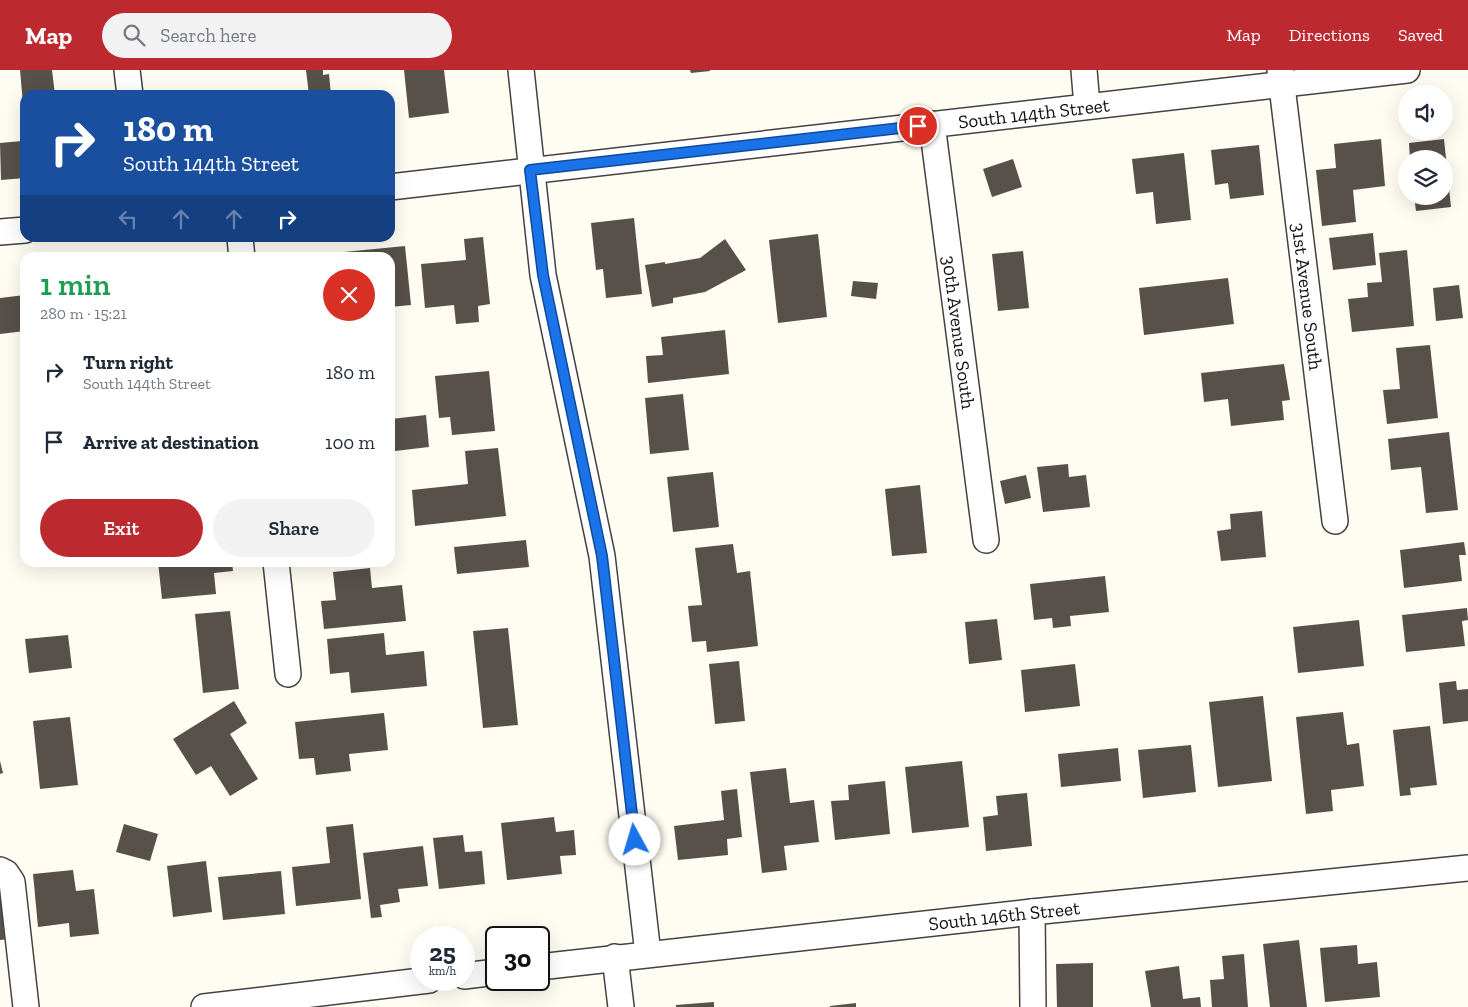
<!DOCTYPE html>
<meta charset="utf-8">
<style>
:root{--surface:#fff;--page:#f2f2f3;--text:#1f2937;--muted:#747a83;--accent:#bc292f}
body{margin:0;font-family:"Zilla Slab",serif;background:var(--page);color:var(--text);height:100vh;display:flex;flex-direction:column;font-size:19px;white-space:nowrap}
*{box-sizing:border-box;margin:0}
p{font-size:16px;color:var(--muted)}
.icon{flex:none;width:28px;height:28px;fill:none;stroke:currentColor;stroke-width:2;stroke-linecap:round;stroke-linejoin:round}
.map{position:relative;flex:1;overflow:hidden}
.details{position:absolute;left:20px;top:182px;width:375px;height:315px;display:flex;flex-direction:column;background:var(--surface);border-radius:15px;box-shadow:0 5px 20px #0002}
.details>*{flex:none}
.hud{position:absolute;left:20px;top:20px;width:375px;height:152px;border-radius:15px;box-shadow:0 5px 20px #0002;background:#1a4fa0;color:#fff;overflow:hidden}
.tools{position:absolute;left:1398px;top:15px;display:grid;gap:10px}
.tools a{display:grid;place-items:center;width:55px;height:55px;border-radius:50%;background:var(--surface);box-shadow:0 5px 20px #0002;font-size:25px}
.speed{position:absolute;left:410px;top:856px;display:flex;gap:10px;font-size:25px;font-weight:700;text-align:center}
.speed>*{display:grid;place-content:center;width:65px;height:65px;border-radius:50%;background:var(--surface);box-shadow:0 5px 20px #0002;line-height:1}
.speed small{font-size:12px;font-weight:400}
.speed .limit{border:2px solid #111;border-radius:8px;background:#fff;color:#111}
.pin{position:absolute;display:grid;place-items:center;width:42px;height:42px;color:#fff;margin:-21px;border:2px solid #fff;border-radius:50%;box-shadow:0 1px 5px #0007}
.me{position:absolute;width:55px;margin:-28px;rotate:354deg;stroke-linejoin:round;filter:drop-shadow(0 0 4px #0008)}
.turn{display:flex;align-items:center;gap:18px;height:105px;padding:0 20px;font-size:22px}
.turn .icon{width:65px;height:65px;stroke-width:2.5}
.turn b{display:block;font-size:35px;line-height:42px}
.lanes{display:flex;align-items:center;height:48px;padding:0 20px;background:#0003;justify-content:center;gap:25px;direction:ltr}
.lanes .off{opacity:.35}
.round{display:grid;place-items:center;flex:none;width:52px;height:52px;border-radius:26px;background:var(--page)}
.head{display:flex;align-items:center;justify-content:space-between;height:85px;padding:0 20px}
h1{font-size:30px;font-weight:600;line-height:38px;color:#1e9e55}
.action{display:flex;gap:10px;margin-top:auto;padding:10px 20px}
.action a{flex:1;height:58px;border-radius:30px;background:var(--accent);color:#fff;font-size:20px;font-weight:600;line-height:58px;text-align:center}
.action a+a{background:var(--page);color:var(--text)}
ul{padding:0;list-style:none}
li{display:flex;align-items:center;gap:15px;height:70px;padding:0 20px}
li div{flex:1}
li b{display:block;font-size:19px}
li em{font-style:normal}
header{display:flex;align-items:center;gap:30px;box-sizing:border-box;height:70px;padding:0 25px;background:var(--accent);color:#fff}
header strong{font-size:24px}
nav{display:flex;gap:28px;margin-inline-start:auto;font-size:18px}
.search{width:350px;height:45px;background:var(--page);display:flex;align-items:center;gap:12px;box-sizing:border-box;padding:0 18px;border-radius:28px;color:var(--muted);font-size:19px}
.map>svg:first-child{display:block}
.building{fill:#57504b}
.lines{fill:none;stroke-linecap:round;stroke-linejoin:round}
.minor-casing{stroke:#424242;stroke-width:28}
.minor{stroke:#fff;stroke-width:25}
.route-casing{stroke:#114b97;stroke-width:12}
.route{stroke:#1a73e8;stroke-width:9}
.labels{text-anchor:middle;stroke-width:5;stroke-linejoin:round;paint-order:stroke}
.street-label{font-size:19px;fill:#0f0f0f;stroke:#fff}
</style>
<header>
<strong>Map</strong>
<div class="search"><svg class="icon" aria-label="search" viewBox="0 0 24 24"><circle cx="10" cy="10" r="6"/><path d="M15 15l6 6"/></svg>Search here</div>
<nav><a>Map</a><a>Directions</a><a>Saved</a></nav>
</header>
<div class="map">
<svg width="1468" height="937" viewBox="0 0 1468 937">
<rect width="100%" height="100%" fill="#fffcf1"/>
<!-- building -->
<path class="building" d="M 20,0 L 52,0 L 55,25 L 25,25 L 23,34 Z
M 306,0 L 323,0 L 323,5 L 329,4 L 331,25 L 309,25 Z
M 404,0 L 444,0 L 449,43 L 409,48 Z
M 690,0 L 710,0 L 710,1 L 691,3 Z
M 21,54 L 25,54 L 25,108 L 1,110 L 0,73 L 22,71 Z
M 1381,69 L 1385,116 L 1353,120 L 1356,152 L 1322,156 L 1316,100 L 1336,98 L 1334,74 Z
M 1444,69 L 1451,137 L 1416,141 L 1414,126 L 1444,126 L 1444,89 L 1410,89 L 1409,73 Z
M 1259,75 L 1264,125 L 1230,129 L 1228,113 L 1215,115 L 1211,80 Z
M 1184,83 L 1191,150 L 1156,154 L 1153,122 L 1136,124 L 1132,89 Z
M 1013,89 L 1022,117 L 992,127 L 983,99 Z
M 634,148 L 642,224 L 606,228 L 603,199 L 596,200 L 591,153 Z
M 1373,163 L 1376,195 L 1333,200 L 1329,168 Z
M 818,164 L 827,247 L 778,253 L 769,170 Z
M 483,167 L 490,234 L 478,236 L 479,252 L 456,254 L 454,235 L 425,238 L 421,194 L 466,190 L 464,169 Z
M 725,169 L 746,200 L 705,222 L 673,228 L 673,233 L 652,237 L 645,195 L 665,192 L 665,194 L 700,188 Z
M 405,176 L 411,235 L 390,237 L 390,188 L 345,188 L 344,182 Z
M 1407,180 L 1414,256 L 1352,262 L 1348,229 L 1368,227 L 1367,213 L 1382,212 L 1379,183 Z
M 1023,181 L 1029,238 L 998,241 L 992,184 Z
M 332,184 L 332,188 L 314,188 L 314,186 Z
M 1228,208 L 1234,254 L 1144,265 L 1139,218 Z
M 853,211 L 878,213 L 876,229 L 851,226 Z
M 1459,215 L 1463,248 L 1436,251 L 1433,218 Z
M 25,225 L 25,261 L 0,264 L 0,228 Z
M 725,260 L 729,304 L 648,313 L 646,286 L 663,285 L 661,267 Z
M 1430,275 L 1438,348 L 1387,354 L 1383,320 L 1400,319 L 1396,278 Z
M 1284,294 L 1290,330 L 1282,331 L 1284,350 L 1231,356 L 1228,329 L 1204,332 L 1201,303 Z
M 489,301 L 495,361 L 452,365 L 450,347 L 439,348 L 435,306 Z
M 683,324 L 689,380 L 650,384 L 645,328 Z
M 426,345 L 429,377 L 395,381 L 391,349 Z
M 1449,362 L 1458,440 L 1426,443 L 1421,397 L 1391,400 L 1388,369 Z
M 498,378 L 506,446 L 415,456 L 412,420 L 468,414 L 465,381 Z
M 1068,394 L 1069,407 L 1086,405 L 1090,437 L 1043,442 L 1037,397 Z
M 713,402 L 719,457 L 673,462 L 667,407 Z
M 1026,405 L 1031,428 L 1005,434 L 1000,411 Z
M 920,415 L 927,483 L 892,486 L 885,419 Z
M 1262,441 L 1266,487 L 1221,491 L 1217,461 L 1231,459 L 1230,444 Z
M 526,470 L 529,497 L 457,504 L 454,477 Z
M 1464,472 L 1466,485 L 1459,485 L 1462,511 L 1404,518 L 1400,480 Z
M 733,474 L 737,503 L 750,501 L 758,576 L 707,582 L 706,571 L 692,572 L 688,536 L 702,535 L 695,478 Z
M 158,492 L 232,492 L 233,501 L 214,503 L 216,524 L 162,529 Z
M 370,498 L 372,518 L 402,515 L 406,551 L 324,559 L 321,531 L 336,530 L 333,502 Z
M 1105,506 L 1109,542 L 1070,546 L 1071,556 L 1053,558 L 1052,548 L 1034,550 L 1030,514 Z
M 1467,538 L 1468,550 L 1462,551 L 1465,576 L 1406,582 L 1402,545 Z
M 230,541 L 239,619 L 203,623 L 195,544 Z
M 997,549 L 1002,590 L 969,594 L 965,552 Z
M 1359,550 L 1364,596 L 1298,603 L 1293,557 Z
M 508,558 L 518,655 L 483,658 L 473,561 Z
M 384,563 L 386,585 L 424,581 L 427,616 L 351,623 L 349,602 L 330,604 L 327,569 Z
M 68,565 L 72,598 L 29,603 L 25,569 Z
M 739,591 L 745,651 L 715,654 L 709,594 Z
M 1075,594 L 1080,636 L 1025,642 L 1021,600 Z
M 1456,611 L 1457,620 L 1468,619 L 1468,651 L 1443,654 L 1439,613 Z
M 1263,626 L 1272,711 L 1218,717 L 1209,632 Z
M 234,631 L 247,653 L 230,664 L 258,709 L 230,726 L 211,696 L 196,705 L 173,669 Z
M 1343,642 L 1347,675 L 1359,673 L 1364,716 L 1331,720 L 1333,741 L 1306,744 L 1296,647 Z
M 384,643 L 388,680 L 349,684 L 351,701 L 316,705 L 314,688 L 299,689 L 295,652 Z
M 70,647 L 78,715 L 40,719 L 33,651 Z
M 1430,656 L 1437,715 L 1410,718 L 1411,725 L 1400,726 L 1393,660 Z
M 1191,675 L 1196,722 L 1143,728 L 1138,680 Z
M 1118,678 L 1121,711 L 1061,717 L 1058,684 Z
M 0,691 L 3,703 L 0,704 Z
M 962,691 L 969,757 L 912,763 L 905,697 Z
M 786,698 L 790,733 L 814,730 L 819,772 L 784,776 L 787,800 L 762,803 L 750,702 Z
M 885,711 L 890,764 L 835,770 L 831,731 L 849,730 L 848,715 Z
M 737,719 L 742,767 L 727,769 L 728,785 L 678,790 L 674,756 L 724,750 L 721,721 Z
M 1027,723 L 1032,776 L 986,781 L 983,747 L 998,745 L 996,726 Z
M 554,747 L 556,762 L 574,760 L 576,785 L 560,786 L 562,804 L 507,810 L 501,753 Z
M 124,754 L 158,764 L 150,791 L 116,782 Z
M 353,754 L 361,829 L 296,836 L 292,797 L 330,793 L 326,757 Z
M 463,765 L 465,782 L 482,781 L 485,814 L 439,819 L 433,768 Z
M 423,776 L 428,816 L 398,819 L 400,832 L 380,835 L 382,847 L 371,848 L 363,783 Z
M 206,791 L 212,842 L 173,847 L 167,796 Z
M 73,800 L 76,821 L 94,819 L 99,864 L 70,867 L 69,853 L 38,857 L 33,804 Z
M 281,801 L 285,844 L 223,850 L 218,807 Z
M 0,814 L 9,869 L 0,870 Z
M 1299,870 L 1307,937 L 1270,937 L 1263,874 Z
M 1357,875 L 1358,894 L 1377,892 L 1380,927 L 1325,932 L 1320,878 Z
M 1244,884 L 1248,937 L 1212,937 L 1210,910 L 1224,909 L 1222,886 Z
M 1093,893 L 1093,937 L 1057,937 L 1056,894 Z
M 1179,896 L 1183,929 L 1200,927 L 1201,937 L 1151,937 L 1145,901 Z
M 714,932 L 714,937 L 676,937 L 676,935 Z
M 856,933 L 856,937 L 830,937 L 830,936 Z"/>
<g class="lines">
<defs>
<g id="minor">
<path d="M 127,0 L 130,25"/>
<path d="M 521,0 L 543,205 L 602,486 L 648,884"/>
<path d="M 1084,0 L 1087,36"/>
<path id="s1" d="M 1280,0 L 1335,451"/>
<path id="s2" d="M 932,54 L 986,470"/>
<path id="s3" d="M 390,117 L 1407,0"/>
<path d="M 0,162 L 25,160"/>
<path d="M 240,168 L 242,188"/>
<path d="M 276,492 L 288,604"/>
<path d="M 0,800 L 6,803 L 12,812 L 26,937"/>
<path d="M 1032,842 L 1033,937"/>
<path d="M 615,887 L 621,937"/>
<path id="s4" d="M 539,897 L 1032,842 L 1468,798"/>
<path d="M 464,906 L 496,902"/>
<path d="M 204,937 L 429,910"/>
</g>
</defs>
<!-- minor casing -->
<use href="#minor" class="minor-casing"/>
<!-- minor -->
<use href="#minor" class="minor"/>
</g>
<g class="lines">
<defs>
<path id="route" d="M 635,770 L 602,486 L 543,205 L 530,100 L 918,56"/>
</defs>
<!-- route casing -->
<use href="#route" class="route-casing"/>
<!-- route -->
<use href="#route" class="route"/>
</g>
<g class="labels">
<!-- street labels -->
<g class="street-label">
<text dy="7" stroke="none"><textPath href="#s3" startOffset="648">South 144th Street</textPath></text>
<text dy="7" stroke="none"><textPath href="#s1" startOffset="228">31st Avenue South</textPath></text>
<text dy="7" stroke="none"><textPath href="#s2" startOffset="210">30th Avenue South</textPath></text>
<text dy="7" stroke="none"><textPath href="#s4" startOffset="468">South 146th Street</textPath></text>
</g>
</g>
</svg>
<div class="tools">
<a><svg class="icon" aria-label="sound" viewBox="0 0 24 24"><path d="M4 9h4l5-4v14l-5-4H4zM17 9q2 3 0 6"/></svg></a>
<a><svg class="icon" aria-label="layers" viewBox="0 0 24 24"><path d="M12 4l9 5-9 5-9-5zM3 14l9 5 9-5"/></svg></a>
</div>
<div class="speed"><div>25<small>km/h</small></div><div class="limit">30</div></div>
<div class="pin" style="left:918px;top:56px;background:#d93025"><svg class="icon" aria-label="arrive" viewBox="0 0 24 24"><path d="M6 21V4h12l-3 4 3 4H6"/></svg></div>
<svg class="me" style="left:635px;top:770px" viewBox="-20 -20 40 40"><circle r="19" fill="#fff"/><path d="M0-13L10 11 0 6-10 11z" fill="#1a73e8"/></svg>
<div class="hud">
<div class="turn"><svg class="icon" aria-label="right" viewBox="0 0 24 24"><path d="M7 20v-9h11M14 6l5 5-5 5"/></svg><div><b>180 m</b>South 144th Street</div></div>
<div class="lanes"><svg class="icon off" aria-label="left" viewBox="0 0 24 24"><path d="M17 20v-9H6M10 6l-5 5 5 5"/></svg><svg class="icon off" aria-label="ahead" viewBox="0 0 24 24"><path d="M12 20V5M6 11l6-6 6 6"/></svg><svg class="icon off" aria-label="ahead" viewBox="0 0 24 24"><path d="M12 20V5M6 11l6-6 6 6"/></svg><svg class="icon" aria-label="right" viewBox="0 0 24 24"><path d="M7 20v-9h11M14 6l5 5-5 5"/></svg></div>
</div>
<section class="details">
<div class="head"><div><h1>1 min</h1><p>280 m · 15:21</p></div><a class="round" style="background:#d93025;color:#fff"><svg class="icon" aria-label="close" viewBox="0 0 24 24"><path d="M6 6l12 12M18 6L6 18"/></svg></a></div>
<ul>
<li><svg class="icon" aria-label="right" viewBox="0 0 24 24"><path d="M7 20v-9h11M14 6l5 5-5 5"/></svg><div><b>Turn right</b><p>South 144th Street</p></div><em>180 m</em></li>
<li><svg class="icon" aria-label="arrive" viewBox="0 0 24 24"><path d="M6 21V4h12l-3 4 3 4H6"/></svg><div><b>Arrive at destination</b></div><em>100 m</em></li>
</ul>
<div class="action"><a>Exit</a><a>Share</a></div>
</section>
</div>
